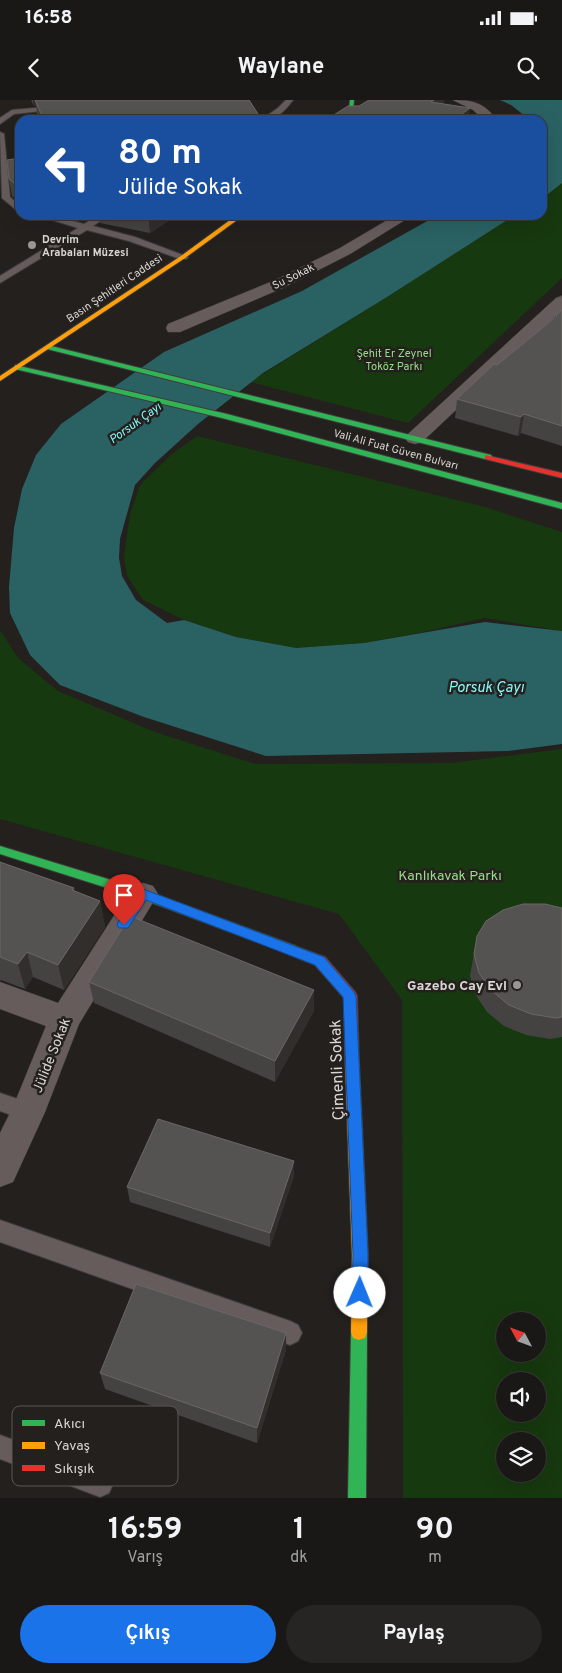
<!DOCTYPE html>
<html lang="tr">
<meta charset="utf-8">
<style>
:root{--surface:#1a1816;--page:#272523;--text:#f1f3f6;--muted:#9fa0a1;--line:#383735;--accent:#1a73e8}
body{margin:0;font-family:Overpass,sans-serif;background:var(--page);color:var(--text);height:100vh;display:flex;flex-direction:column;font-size:19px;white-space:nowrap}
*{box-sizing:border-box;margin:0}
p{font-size:16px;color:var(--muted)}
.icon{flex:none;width:28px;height:28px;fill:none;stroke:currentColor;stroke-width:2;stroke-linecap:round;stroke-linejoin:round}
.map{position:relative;height:1398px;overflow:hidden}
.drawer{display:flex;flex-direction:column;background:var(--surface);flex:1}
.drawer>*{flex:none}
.banner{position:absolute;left:15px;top:15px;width:532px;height:105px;border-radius:15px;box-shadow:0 5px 20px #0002,0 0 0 1px var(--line);background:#1a4fa0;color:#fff;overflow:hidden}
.needle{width:32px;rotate:311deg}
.buttons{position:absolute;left:496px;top:1212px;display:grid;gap:10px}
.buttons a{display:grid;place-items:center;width:50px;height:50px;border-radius:50%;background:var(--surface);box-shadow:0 5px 20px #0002,0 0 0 1px var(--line);font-size:25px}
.pin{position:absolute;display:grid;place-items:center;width:42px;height:42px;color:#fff;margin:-51px -21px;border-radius:50% 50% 50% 0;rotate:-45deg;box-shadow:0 0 5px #0007}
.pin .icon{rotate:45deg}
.me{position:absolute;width:55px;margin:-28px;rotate:1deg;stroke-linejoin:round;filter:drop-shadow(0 0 4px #0008)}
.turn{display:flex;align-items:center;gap:18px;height:105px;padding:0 20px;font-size:22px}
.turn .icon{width:65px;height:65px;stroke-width:2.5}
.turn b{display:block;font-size:35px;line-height:42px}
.eta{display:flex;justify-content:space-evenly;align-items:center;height:85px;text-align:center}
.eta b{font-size:30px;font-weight:700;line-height:35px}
.cta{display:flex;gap:10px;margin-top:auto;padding:10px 20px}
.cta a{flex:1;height:58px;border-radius:30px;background:var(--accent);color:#fff;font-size:20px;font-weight:700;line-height:58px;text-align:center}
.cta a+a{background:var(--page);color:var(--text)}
.status{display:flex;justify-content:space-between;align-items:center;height:35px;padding:0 25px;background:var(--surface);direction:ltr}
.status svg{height:14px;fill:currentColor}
header{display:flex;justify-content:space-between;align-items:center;height:65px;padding:0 20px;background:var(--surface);font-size:22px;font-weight:700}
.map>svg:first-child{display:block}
.green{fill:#17390f;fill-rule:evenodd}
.water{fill:#2a6264}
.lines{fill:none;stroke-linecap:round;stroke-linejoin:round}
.lane-casing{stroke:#3f3d3c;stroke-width:2}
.street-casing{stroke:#3f3d3c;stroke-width:1}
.fast-casing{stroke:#3f3d3c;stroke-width:2}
.slow-casing{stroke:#3f3d3c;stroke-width:2}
.jam-casing{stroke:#3f3d3c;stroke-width:2}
.lane{fill:#665c5b;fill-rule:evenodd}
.street{fill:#665c5b;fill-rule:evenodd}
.fast{fill:#30b455;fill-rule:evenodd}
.slow{fill:#ff9f0a;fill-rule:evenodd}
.jam{fill:#e5322d;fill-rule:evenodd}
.wall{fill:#454341}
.shaded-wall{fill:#312e2c}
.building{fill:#555351;stroke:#6a6765}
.route{fill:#1a73e8;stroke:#114b97}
.poi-dot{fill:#999694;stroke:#24201d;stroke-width:2}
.labels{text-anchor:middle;stroke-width:5;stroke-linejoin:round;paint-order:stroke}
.far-poi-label{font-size:11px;font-weight:bold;fill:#d9d6d4;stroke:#24201d;text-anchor:start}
.far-street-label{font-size:11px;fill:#d9d6d4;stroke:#24201d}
.far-park-label{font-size:11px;fill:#96dd89;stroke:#24201d}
.far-water-label{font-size:12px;font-style:italic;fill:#83f9fd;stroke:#24201d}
.park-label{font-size:14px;fill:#96dd89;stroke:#24201d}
.poi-label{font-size:14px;font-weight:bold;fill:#d9d6d4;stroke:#24201d;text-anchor:end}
.street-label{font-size:14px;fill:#d9d6d4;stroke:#24201d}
.water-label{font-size:15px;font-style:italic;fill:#83f9fd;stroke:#24201d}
.near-street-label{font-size:16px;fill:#d9d6d4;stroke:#24201d}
.key{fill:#24201d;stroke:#5a5754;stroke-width:1}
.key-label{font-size:14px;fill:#d9d6d4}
</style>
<div class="status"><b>16:58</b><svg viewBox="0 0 49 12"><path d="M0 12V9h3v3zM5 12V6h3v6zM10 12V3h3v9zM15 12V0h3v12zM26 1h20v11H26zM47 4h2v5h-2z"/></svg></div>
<header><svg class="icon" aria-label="back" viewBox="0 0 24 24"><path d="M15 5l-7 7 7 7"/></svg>Waylane<svg class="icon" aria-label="search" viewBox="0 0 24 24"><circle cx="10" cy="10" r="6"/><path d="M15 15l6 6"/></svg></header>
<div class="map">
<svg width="562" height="1398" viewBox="0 0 562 1398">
<rect width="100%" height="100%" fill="#23201e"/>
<!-- green -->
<path class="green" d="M 562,83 L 562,178 L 408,323 L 250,282 L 387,197 L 515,115 L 542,115 L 543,98 Z
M 197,336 L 485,407 L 562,432 L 562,531 L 485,518 L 419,533 L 364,543 L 296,548 L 236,537 L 184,520 L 143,500 L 127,476 L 124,456 L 130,414 L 140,385 L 172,354 Z
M 0,530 L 18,558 L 58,591 L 155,632 L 255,664 L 451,663 L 562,649 L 562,1398 L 403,1398 L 402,900 L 339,814 L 0,719 ZM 505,1221 L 538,1221 L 538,1254 L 505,1254 ZM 505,1281 L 538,1281 L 538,1314 L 505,1314 ZM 505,1341 L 538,1341 L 538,1374 L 505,1374 Z"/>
<!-- water -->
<path class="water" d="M 500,0 L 562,0 L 562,83 L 543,98 L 542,20 L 530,20 L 511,5 Z
M 438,115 L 515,115 L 387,197 L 263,273 L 198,324 L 155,363 L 135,385 L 120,439 L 119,458 L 122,476 L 136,500 L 167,523 L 184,520 L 236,537 L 296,548 L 364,543 L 485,522 L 562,531 L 562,644 L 508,651 L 266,656 L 144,617 L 60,585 L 30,555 L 10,513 L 9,487 L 14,428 L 22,389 L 36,355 L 61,324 L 164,252 L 302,191 Z"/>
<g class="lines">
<defs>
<path id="lane" d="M 286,0 L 293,0 C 285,11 276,20 261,20 L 278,8 Z
M 58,6 L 62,8 L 60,9 L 14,14 L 0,24 L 0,18 L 12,10 Z
M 0,32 L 4,34 L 10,97 L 20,106 L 20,113 L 2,98 Z
M 36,115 L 50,115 L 84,124 L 99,115 L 109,115 L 93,126 L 135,137 L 188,157 L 186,159 L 180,159 L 129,141 L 87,130 L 0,183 L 0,176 L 78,128 Z
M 0,993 L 35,1005 L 38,1012 L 35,1019 L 28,1021 L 0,1011 Z
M 0,1120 L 290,1221 L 298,1225 L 302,1233 L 298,1241 L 290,1245 L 0,1142 Z
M 0,1335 L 109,1375 L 113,1384 L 109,1393 L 100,1397 L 0,1359 Z"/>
<path id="street" d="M 453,0 C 474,0 484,3 497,20 L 484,20 L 473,10 Z
M 396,115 L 413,115 L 350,154 L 285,187 L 180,232 L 168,232 L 166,228 L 168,224 L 273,181 L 340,148 Z
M 562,196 L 562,210 L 422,342 L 415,344 L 408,342 L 405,338 L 408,334 L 556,198 Z
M 143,783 L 153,786 L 158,794 L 79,924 L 45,1012 L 13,1082 L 0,1087 L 0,1033 L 13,1007 L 46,926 L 0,909 L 0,882 L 58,903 L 133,786 Z"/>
<path id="fast" d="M 350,0 L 354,0 L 352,18 L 350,19 L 348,18 Z
M 47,245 L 491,355 L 492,357 L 485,359 L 47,249 Z
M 15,265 L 227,314 L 562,403 L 562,409 L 222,318 L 15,269 Z
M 0,746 L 147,791 L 296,846 L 298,850 L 296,854 L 292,855 L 139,798 L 0,754 Z
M 359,1224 L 365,1226 L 367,1232 L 366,1398 L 348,1398 L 351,1232 L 353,1226 Z"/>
<path id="slow" d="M 237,115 L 244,115 L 185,158 L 0,281 L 0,276 L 181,156 Z
M 352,954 L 357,956 L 359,960 L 368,1155 L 367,1232 L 365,1238 L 359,1240 L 353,1238 L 351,1232 L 352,1155 L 345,960 L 347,956 Z"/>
<path id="jam" d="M 485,355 L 562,373 L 562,378 L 485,359 Z
M 292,845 L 325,857 L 355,892 L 357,896 L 359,960 L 357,964 L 352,966 L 347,964 L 345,960 L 344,898 L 315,865 L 288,854 L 286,850 L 288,846 Z"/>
</defs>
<!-- lane casing -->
<use href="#lane" class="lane-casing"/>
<!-- street casing -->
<use href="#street" class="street-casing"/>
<!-- fast casing -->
<use href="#fast" class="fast-casing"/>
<!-- slow casing -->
<use href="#slow" class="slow-casing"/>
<!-- jam casing -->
<use href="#jam" class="jam-casing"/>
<!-- lane -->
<use href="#lane" class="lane"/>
<!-- street -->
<use href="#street" class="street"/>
<!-- fast -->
<use href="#fast" class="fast"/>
<!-- slow -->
<use href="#slow" class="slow"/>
<!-- jam -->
<use href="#jam" class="jam"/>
</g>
<!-- wall -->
<path class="wall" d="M 31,0 L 249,0 L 262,20 L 39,20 L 37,14 L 36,6 L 34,6 Z
M 20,58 L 20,103 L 12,96 L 9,79 Z
M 59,115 L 95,115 L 86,120 Z
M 100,115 L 177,115 L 150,133 L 100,123 Z
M 562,210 L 562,346 L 521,333 L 518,336 L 455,318 L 457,299 L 497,265 L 555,218 L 556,215 Z
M 0,762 L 74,788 L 75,791 L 100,801 L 105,827 L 64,890 L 33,877 L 25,889 L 1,880 L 0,881 Z
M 562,808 L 562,937 L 550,939 L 526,935 L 504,926 L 487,912 L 475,894 L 470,876 L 477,836 Z
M 89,882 L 314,890 L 314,911 L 275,982 L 94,903 Z
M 294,1076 L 270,1147 L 130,1102 L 127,1087 Z
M 286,1250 L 257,1343 L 105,1289 L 100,1273 Z"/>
<!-- shaded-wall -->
<path class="shaded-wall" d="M 33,0 L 35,0 L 36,6 L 34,6 Z
M 434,0 L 444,0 L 444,10 L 431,2 Z
M 470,8 L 469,20 L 454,20 Z
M 86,115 L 95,115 L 86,120 Z
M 148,115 L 177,115 L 150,133 Z
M 524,314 L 521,333 L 518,336 L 521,317 Z
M 100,801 L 105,827 L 64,890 L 58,865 Z
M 27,852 L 33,877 L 25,889 L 18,864 Z
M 314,890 L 314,911 L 275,982 L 275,961 Z
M 294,1061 L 294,1076 L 270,1147 L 270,1133 Z
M 286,1233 L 286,1250 L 257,1343 L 257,1328 Z"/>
<!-- building -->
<path class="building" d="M 35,0 L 249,0 L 262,20 L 44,20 Z
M 369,0 L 434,0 L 431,2 L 470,8 L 454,20 L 326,20 L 348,6 L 359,6 Z
M 20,58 L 20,90 L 19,87 L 9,79 L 7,60 Z
M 562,210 L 562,326 L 524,314 L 521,317 L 457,299 L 494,264 L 497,265 L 557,216 L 556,215 Z
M 0,762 L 74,788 L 72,790 L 100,801 L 58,865 L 27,852 L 18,864 L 0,857 Z
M 523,804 L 545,804 L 562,808 L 562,917 L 556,918 L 531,914 L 509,905 L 491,890 L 479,873 L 474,854 L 477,836 L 486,821 L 503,810 Z
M 130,816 L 314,890 L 275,961 L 89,882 Z
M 158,1019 L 294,1061 L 270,1133 L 127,1087 Z
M 136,1184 L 286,1233 L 257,1328 L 100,1273 Z"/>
<!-- route -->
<path class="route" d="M 143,789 L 324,857 L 354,892 L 356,896 L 368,1155 L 368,1193 L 365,1198 L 360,1201 L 354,1198 L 352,1193 L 353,1155 L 343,897 L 315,865 L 146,800 L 128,828 L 119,828 L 117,825 L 119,821 L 139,790 Z"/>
<!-- markers -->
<g class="poi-dot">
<circle cx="32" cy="145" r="5"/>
<circle cx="517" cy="885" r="5"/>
</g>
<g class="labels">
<!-- far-poi labels -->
<g class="far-poi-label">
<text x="42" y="143">Devrim<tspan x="42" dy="13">Arabaları Müzesi</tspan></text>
</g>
<!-- far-street labels -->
<g class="far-street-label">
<text transform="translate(293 176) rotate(-26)" y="4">Su Sokak</text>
<text transform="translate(114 188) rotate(-34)" y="4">Basın Şehitleri Caddesi</text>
<text transform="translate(396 349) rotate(15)" y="4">Vali Ali Fuat Güven Bulvarı</text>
</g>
<!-- far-park labels -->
<g class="far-park-label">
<text x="394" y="257">Şehit Er Zeynel<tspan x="394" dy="13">Toköz Parkı</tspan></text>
</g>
<!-- far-water labels -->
<g class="far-water-label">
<text transform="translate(135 323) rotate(-36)" y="4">Porsuk Çayı</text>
</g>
<!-- park labels -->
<g class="park-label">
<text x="450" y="780">Kanlıkavak Parkı</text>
</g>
<!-- poi labels -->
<g class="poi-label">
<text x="507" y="890">Gazebo Cay Evi</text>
</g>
<!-- street labels -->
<g class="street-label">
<text transform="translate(51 955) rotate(-68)" y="5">Jülide Sokak</text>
</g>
<!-- water labels -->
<g class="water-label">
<text x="486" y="592">Porsuk Çayı</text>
</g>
<!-- near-street labels -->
<g class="near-street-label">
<text transform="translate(336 970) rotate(-92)" y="6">Çimenli Sokak</text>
</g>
</g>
<!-- legend -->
<rect x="12" y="1306" width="166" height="80" rx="8" class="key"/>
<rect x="22" y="1320" width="23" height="6" fill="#30b455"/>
<rect x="22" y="1342" width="23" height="7" fill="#ff9f0a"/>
<rect x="22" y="1365" width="23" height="6" fill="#e5322d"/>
<g class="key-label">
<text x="54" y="1328">Akıcı</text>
<text x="54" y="1350">Yavaş</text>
<text x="54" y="1373">Sıkışık</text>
</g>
</svg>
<div class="buttons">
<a><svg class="needle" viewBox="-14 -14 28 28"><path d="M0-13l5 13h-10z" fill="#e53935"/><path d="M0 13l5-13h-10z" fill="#9fa0a1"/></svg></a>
<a><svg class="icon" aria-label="sound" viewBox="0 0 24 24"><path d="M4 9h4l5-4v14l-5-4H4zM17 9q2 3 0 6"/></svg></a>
<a><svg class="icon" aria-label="layers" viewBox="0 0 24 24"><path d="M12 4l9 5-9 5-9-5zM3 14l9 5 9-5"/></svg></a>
</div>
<div class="pin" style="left:124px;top:825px;background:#d93025"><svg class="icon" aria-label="arrive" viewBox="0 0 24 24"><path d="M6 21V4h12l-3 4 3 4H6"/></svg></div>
<svg class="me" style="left:360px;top:1193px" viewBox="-20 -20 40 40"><circle r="19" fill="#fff"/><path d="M0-13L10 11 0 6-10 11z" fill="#1a73e8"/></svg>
<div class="banner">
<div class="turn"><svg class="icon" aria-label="left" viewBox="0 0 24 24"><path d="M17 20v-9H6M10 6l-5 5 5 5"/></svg><div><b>80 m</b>Jülide Sokak</div></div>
</div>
</div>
<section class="drawer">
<div class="eta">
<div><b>16:59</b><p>Varış</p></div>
<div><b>1</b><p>dk</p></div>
<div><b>90</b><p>m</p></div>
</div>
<div class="cta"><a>Çıkış</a><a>Paylaş</a></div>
</section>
